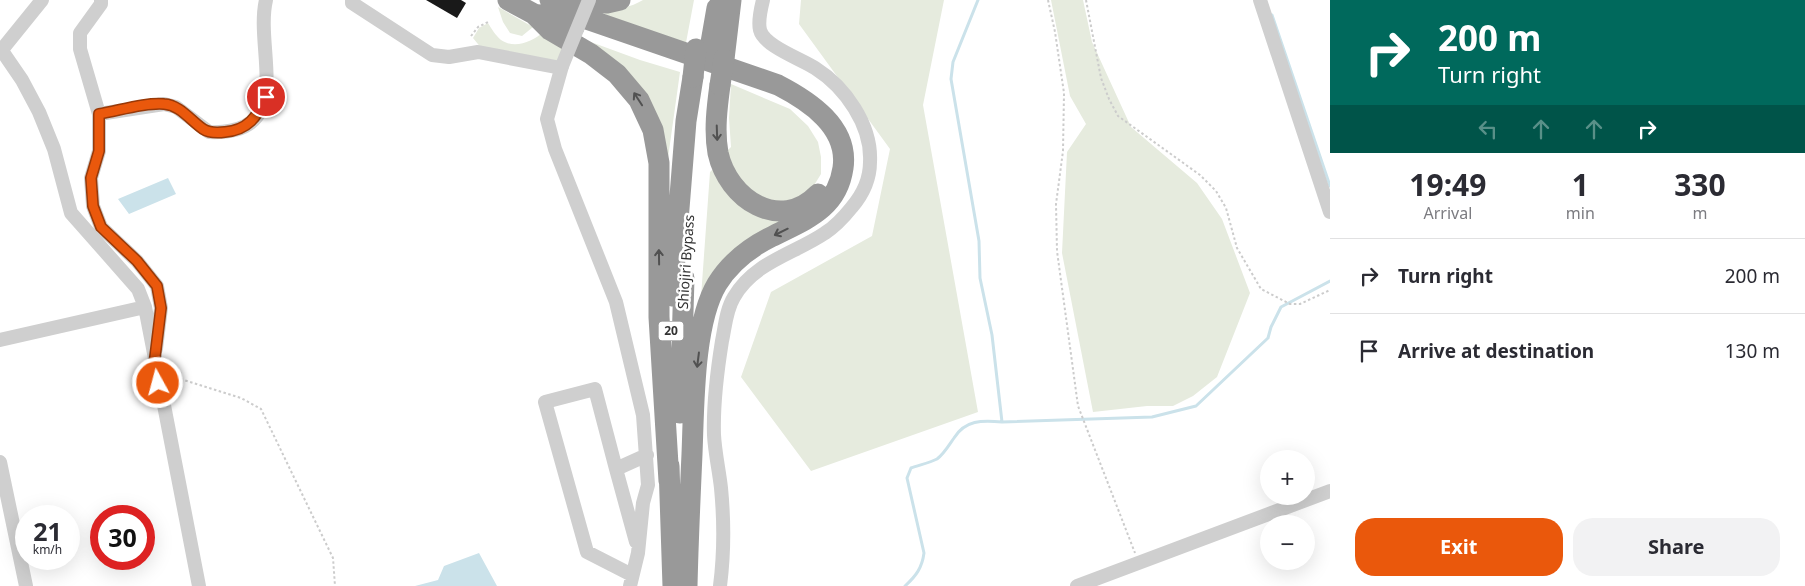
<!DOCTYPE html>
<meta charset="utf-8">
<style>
:root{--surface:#fff;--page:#f2f2f3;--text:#2b2b33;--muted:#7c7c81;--line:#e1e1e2;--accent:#ea580c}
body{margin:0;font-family:"Noto Sans",sans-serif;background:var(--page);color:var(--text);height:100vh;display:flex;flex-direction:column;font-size:19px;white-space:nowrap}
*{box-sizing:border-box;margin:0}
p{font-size:16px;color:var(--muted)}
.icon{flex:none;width:28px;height:28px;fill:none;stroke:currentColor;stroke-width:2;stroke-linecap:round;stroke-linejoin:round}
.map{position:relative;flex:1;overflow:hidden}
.side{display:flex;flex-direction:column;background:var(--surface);width:475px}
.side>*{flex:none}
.top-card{background:#00695c;color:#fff;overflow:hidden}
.controls{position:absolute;left:1260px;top:450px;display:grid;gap:10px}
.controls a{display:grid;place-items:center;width:55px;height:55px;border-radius:50%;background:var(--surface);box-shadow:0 5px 20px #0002;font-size:25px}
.speed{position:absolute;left:15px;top:505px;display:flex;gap:10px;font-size:25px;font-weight:700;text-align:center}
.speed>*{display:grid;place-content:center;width:65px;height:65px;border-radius:50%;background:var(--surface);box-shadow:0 5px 20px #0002;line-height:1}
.speed small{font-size:12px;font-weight:400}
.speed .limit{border:8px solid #d22;background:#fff;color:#111}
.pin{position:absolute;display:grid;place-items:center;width:42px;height:42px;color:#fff;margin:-21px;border:2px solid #fff;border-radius:50%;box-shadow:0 1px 5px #0007}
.me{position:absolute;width:55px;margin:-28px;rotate:353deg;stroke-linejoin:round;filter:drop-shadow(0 0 4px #0008)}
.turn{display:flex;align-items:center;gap:18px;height:105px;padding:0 25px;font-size:22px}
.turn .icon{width:65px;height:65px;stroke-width:2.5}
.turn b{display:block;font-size:35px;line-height:42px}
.lanes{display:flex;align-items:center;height:48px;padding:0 25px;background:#0003;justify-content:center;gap:25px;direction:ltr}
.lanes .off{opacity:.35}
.eta{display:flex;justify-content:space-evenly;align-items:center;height:85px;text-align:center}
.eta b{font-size:30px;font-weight:700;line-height:35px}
.action{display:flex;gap:10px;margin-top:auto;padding:10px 25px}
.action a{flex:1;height:58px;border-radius:20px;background:var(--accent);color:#fff;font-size:20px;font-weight:700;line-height:58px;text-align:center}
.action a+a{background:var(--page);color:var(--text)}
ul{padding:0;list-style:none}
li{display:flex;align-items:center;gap:15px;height:75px;padding:0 25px;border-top:1px solid var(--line)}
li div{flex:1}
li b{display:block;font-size:19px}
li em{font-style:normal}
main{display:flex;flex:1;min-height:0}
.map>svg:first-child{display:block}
.green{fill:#e6ebde}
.water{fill:#cbe2ea}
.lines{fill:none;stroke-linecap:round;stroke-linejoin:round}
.stream{stroke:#cbe2ea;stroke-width:3}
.building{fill:#191919}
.path{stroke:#ccc;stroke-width:2;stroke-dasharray:2.5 2.5;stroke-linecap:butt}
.minor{stroke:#cfcfcf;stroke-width:14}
.highway{stroke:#999;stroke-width:21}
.minor-bridge{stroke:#cfcfcf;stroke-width:14}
.highway-bridge{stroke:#999;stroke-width:21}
.oneway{stroke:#515151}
.route-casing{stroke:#983908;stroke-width:12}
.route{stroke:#ea580c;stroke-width:9}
.labels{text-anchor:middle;stroke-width:5;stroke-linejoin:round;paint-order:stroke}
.shield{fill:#fff;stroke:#707070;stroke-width:1}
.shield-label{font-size:12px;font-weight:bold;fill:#323232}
.street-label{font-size:14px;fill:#323232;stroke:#fff}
</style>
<main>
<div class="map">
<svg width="1330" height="586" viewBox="0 0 1330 586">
<rect width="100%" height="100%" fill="#fff"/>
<!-- green -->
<path class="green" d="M 643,0 L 694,0 L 685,48 L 592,9 C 611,10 626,10 643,0 Z
M 801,0 L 944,0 L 923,105 L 978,412 L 811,471 L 741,377 L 771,292 L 872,236 L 890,149 L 799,24 Z
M 1051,0 L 1083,0 L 1092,42 L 1131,127 L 1197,183 L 1222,219 L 1250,293 L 1217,377 L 1193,396 L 1173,406 L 1147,406 L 1093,412 L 1062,253 L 1067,152 L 1086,124 L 1070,96 Z
M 498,7 L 533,27 L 522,36 L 510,33 L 503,22 Z
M 488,23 C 491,28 496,36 501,40 C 514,49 533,42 543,32 L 564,45 L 557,63 L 482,49 L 473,38 L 479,28 Z
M 580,38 L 640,60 L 680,72 L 668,158 L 658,128 Z
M 731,84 L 790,109 L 808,126 L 818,142 L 821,157 L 821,174 L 813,187 L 795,200 L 771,203 L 741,186 L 727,151 L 731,147 L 729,118 Z
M 713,169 L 784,218 L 701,297 L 710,172 Z"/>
<!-- water -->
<path class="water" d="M 168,178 L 176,194 L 129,214 L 118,199 Z
M 479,553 L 497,586 L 415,586 L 438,580 L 444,566 Z"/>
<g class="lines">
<!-- stream -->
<path class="stream" d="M 978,0 L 953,62 L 951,79 L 979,241 L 980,278 L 992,335 L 1002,422
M 1272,15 L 1330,186
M 905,586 C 916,576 922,568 924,553 L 907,478 L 911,468 C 919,465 929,463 937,459 C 944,454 949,445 954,438 C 965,420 982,420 1002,422 L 1152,417 L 1196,406 L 1268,338 L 1271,327 L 1281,307 L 1330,281"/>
</g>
<!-- building -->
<path class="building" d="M 426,0 L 461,0 L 466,3 L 457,18 Z"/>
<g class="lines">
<!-- path -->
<path class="path" d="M 1048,0 L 1055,32 L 1064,93 L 1063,151 L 1056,204 L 1057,251 L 1078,406 L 1135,553
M 1086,0 L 1101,78 L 1109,99 L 1118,116 L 1200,175 L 1216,191 L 1226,208 L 1237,248 L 1261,289 L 1290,304 L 1300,304 L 1330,290
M 471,36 L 478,27 L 490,21
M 171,376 L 241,398 L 261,409 L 333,558 L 335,586"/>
<!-- minor -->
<path class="minor" d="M 101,0 L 101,4 L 80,33 L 80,49 L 99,114 L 99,151 L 91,178 L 93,206 L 101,227 L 137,261 L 157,286 L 161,308 L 156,349
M 352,0 L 352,3 L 432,55 L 449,57 L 478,52 L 561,68
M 1260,0 L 1330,212
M 0,48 L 22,80 L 39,112 L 54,149 L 71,213 L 138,289 L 145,307 L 199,586
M 0,52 L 42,0
M 562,66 L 547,119 L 555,149 L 616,302 L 643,415 L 648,485 L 643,503 L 638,553 L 630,586
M 99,114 L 164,104 L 176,107 L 209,132 C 298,136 254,50 266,0
M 0,340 L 145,307
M 0,462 L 26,586
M 616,469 L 595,389 L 545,402 L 587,552 L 632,575
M 636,542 L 616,469 L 647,455
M 720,586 C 724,555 724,519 721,488 C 719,470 715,453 714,435 C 713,404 717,372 722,341 C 725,327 726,310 734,297 C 754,262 794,254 825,233 C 836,226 844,217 852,207 C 863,194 870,179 870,162 C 872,125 845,87 815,68 C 801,59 764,46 760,30 C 758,22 761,8 763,0
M 1077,586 L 1330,491"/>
<!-- highway -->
<path class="highway" d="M 508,0 L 534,14 L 550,30 L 591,54 L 617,74 L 639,100 L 653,130 L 659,163 L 659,317 L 669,481
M 550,0 L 563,10 L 578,16 L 778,85 C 809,101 849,127 843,168 C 837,210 804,220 771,237 C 749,248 730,263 717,284 C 693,324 694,407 692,454 C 690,498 688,542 687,586
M 576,0 L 607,3 L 620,0
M 534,14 L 557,18 L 574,27
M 709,54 L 717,8
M 724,59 L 731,0
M 720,85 C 717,107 714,131 718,153 C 728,199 780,233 818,194
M 672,296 L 686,121 L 693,77
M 680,413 L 684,278
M 669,466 L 673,586"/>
<!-- minor-bridge -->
<path class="minor-bridge" d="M 562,66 L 589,0"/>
<!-- highway-bridge -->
<path class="highway-bridge" d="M 693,77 L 696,49
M 720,85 L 724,59"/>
</g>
<!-- one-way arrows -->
<defs><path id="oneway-shaft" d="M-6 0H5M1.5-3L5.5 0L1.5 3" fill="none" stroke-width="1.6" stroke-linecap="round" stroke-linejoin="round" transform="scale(1.25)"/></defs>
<g class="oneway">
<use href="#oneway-shaft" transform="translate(638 99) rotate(-123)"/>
<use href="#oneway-shaft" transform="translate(717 133) rotate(88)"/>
<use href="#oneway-shaft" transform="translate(781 232) rotate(154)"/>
<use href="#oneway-shaft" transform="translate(659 257) rotate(-91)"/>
<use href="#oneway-shaft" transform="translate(698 360) rotate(97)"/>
</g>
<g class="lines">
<defs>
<path id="route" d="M 158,383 L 154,365 L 161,308 L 157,286 L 137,261 L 101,227 L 93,206 L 91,178 L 99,151 L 99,114 C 118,111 146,102 164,104 C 180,105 190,120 203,129 C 209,133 217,133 225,132 C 248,130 257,117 266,97"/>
</defs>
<!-- route casing -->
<use href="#route" class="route-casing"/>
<!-- route -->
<use href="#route" class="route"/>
</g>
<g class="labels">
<!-- shield labels -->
<rect class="shield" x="658.5" y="321.5" width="25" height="19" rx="4"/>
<g class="shield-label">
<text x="671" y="335">20</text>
</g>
<!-- street labels -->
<g class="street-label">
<text transform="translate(686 262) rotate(-86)" y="5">Shiojiri Bypass</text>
</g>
</g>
</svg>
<div class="controls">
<a>+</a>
<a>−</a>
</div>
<div class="speed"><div>21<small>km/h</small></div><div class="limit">30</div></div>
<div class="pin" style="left:266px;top:97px;background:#d93025"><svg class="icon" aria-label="arrive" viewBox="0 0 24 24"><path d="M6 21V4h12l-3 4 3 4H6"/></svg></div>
<svg class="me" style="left:158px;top:383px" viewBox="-20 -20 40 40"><circle r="17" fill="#ea580c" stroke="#fff" stroke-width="3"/><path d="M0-11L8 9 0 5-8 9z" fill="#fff"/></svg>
</div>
<section class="side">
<div class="top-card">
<div class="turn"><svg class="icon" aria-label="right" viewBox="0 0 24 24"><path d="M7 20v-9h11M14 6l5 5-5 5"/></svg><div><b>200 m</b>Turn right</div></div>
<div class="lanes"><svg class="icon off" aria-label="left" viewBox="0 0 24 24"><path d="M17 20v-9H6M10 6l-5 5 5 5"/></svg><svg class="icon off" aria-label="ahead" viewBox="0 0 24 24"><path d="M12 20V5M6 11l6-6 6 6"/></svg><svg class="icon off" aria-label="ahead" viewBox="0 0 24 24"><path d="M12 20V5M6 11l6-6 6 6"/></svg><svg class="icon" aria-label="right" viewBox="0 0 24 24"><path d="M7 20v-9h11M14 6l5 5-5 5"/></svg></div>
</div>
<div class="eta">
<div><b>19:49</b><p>Arrival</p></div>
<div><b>1</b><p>min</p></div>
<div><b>330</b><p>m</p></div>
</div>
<ul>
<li><svg class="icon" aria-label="right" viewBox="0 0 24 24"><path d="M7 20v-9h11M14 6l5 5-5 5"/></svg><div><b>Turn right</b></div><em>200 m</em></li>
<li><svg class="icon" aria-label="arrive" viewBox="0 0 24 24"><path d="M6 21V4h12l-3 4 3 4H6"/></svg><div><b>Arrive at destination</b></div><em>130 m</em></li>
</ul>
<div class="action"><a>Exit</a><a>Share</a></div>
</section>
</main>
